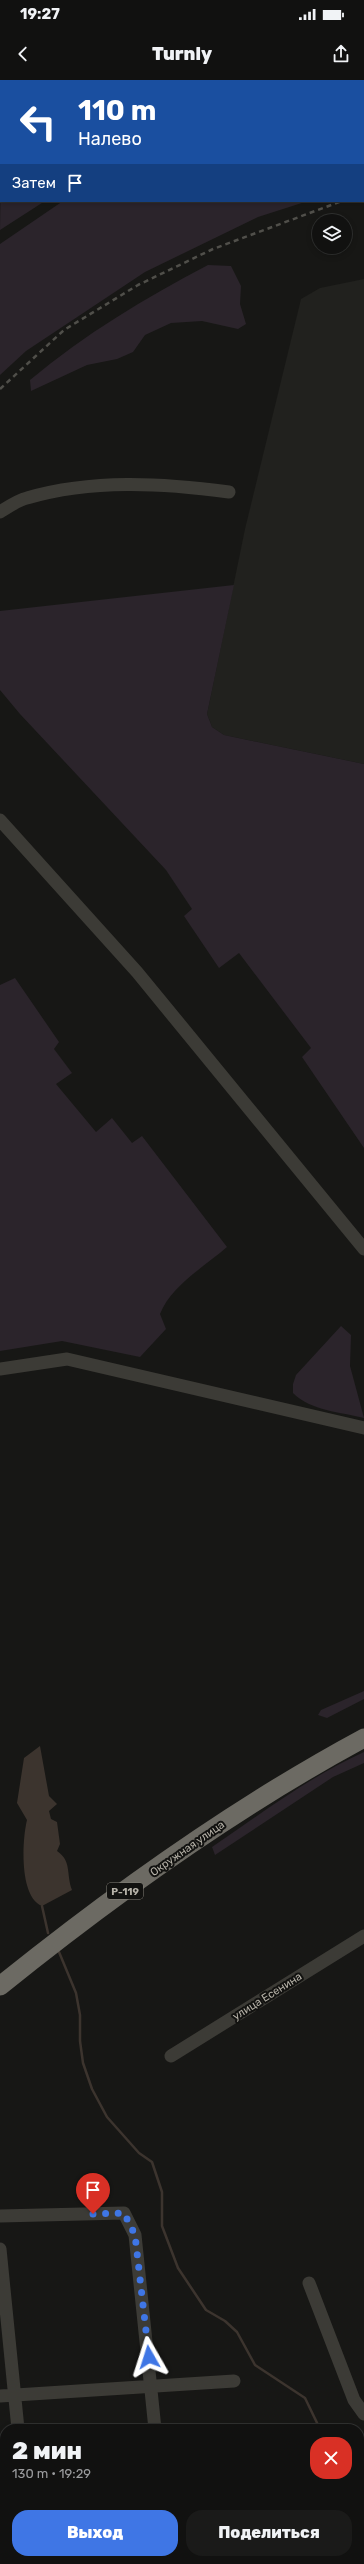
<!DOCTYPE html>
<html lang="ru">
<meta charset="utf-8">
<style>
:root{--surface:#111110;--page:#1a1a19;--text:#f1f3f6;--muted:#9c9d9f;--line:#303130;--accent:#3f76e5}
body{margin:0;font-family:Rubik,sans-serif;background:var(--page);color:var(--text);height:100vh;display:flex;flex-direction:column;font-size:15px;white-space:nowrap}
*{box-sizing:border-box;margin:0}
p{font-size:13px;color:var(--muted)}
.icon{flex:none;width:22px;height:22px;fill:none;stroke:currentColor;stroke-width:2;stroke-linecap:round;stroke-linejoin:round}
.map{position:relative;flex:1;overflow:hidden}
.sheet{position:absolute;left:0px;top:2344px;width:364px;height:140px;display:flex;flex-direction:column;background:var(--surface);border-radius:16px 16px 0 0;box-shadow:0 2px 6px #0003,0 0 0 1px var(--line)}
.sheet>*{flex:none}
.banner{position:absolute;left:0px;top:0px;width:364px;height:122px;box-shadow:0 2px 6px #0003,0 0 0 1px var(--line);background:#1a4fa0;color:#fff;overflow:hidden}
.tools{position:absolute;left:312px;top:134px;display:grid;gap:8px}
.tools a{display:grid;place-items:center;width:40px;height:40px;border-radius:50%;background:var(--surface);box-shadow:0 2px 6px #0003,0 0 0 1px var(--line);font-size:20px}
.pin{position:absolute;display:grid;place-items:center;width:34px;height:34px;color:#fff;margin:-41px -17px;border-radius:50% 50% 50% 0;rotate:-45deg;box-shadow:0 0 4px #0007}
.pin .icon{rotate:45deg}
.me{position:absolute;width:44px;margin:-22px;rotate:354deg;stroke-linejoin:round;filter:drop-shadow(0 0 3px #0008)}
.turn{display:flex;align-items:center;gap:14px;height:84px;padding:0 12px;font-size:18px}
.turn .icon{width:52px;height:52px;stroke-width:2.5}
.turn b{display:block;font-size:28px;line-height:34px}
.then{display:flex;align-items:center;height:38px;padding:0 12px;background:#0003;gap:8px;font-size:15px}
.round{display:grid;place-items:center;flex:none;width:42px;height:42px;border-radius:16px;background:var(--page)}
.summary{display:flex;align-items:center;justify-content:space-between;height:68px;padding:0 12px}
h1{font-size:24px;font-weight:800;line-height:30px}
.cta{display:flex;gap:8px;margin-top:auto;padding:8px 12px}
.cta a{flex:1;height:46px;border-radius:16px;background:var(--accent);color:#fff;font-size:16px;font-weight:800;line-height:46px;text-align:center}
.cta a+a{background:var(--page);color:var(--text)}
.status{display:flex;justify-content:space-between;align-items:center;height:28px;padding:0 20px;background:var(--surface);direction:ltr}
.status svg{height:11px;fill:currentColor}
header{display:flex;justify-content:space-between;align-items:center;height:52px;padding:0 12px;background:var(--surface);font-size:18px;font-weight:800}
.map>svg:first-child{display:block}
.built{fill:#21211e}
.green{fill:#2b242b}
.water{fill:#3c342e}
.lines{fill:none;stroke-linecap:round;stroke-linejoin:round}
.stream{stroke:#3c342e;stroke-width:2.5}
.minor{stroke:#3c3b36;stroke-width:13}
.highway{stroke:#6c6a63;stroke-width:19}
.rail{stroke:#504f4a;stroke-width:2.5;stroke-dasharray:5 4;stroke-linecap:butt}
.route{stroke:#3f76e5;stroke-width:7;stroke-dasharray:0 12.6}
.labels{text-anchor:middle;stroke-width:4;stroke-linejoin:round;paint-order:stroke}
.shield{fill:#121210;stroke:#85827a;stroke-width:1}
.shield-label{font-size:10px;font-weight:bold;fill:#b6b2a8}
.street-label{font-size:11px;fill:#b6b2a8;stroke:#121210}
</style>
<div class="status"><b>19:27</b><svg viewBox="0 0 49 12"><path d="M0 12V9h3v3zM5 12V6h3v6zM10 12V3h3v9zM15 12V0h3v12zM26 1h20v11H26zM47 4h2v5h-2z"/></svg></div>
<header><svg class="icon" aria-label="back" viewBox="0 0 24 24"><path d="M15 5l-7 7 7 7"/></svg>Turnly<svg class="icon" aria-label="share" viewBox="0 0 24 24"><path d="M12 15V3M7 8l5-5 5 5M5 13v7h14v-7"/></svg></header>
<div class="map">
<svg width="364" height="2484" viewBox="0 0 364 2484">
<rect width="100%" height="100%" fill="#171715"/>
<!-- built -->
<path class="built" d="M 364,199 L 364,684 L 224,655 L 212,647 L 207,634 L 245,449 L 301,219 L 320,208 Z"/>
<!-- green -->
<path class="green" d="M 178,0 L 364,0 L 364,104 L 363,1 L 175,1 Z
M 1,75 L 1,121 L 45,121 L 0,150 Z
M 63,121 L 308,121 L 258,137 L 145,192 L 26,271 L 0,295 L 0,164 Z
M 208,185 L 231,186 L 241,206 L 240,224 L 246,244 L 238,249 L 202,241 L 171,243 L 145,255 L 133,272 L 117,279 L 87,285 L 31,311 L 30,300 C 85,254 145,218 208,185 Z
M 234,505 L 207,634 L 212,647 L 224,655 L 364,684 L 364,1068 L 302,977 L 311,968 L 239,873 L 219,888 L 184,836 L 192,829 L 166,790 L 20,634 L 0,610 L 0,531 Z
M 15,898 L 59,962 L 54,969 L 72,993 L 56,1004 L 96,1052 L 112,1038 L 132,1063 L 142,1056 L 227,1167 C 204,1187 171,1206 160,1234 L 166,1249 L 140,1277 L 62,1261 L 0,1271 L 0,905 Z
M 341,1246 L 351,1255 L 350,1286 L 364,1338 C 341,1332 311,1331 293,1313 L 293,1304 L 296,1295 Z
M 364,1611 L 364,1619 L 327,1638 L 318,1635 L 321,1630 Z
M 364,1672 L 364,1683 L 333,1697 L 215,1775 L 212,1767 C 262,1733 309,1697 364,1672 Z"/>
<!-- water -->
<path class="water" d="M 40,1666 L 49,1716 L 57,1724 L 49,1731 L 51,1739 L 57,1742 L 60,1764 L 57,1771 C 72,1781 66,1794 72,1810 L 42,1826 C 19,1817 22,1760 27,1740 L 17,1723 L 24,1678 Z"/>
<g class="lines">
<!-- stream -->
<path class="stream" d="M 42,1826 L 48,1853
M 59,1872 L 76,1913 L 80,1935 L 80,1961 L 83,1983 L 92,2009 L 107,2037 L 139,2073 L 152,2082 L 162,2112 L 162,2146 L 178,2188 L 206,2230 L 225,2241 L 237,2252 L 255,2285 L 305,2318 L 320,2349
M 359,2431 L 364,2450"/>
<!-- minor -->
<path class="minor" d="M 0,432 C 8,427 18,420 27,418 C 92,399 162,403 229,412
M 0,740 L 137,892 L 364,1169
M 0,1289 L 67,1279 L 364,1348
M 171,1976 L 364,1856
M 0,2136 L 124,2133 L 135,2155 L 155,2349
M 0,2169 L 18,2349
M 309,2203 L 354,2320 L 364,2334
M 0,2316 L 234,2301
M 0,2448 L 5,2447
M 30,2479 L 30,2484
M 165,2479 L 165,2484"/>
<!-- highway -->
<path class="highway" d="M 0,1906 C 114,1814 234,1728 364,1658"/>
<!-- rail -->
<path class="rail" d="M 52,1 L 54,0
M 70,1 L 72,0
M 0,29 L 1,28
M 0,37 L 1,36
M 363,116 L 364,116
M 0,309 L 64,250 L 138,205 L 213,169 L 342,121"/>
</g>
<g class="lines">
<!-- route -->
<path class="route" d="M 93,2134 L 124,2133 L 135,2155 L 149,2277"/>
</g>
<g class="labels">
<!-- shield labels -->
<rect class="shield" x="107" y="1803" width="36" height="16" rx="3"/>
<g class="shield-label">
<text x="125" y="1815">Р-119</text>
</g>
<!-- street labels -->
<g class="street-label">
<text transform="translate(187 1768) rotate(-35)" y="4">Окружная улица</text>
<text transform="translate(267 1916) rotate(-32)" y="4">улица Есенина</text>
</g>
</g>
</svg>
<div class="tools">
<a><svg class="icon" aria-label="layers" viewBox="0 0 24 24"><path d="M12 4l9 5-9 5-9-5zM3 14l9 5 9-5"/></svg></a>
</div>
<div class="pin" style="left:93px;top:2134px;background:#d93025"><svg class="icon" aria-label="arrive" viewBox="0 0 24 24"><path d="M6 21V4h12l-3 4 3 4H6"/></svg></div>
<svg class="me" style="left:149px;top:2277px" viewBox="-20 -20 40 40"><path d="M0-17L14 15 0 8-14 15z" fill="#3f76e5" stroke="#fff" stroke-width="4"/></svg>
<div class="banner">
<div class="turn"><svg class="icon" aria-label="left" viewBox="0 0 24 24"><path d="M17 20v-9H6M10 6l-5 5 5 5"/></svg><div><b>110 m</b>Налево</div></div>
<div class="then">Затем<svg class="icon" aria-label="arrive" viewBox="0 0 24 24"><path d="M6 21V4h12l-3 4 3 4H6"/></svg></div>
</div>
<section class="sheet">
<div class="summary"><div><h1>2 мин</h1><p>130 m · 19:29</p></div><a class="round" style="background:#d93025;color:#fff"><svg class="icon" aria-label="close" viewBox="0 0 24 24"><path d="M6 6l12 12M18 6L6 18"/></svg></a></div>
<div class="cta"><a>Выход</a><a>Поделиться</a></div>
</section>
</div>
